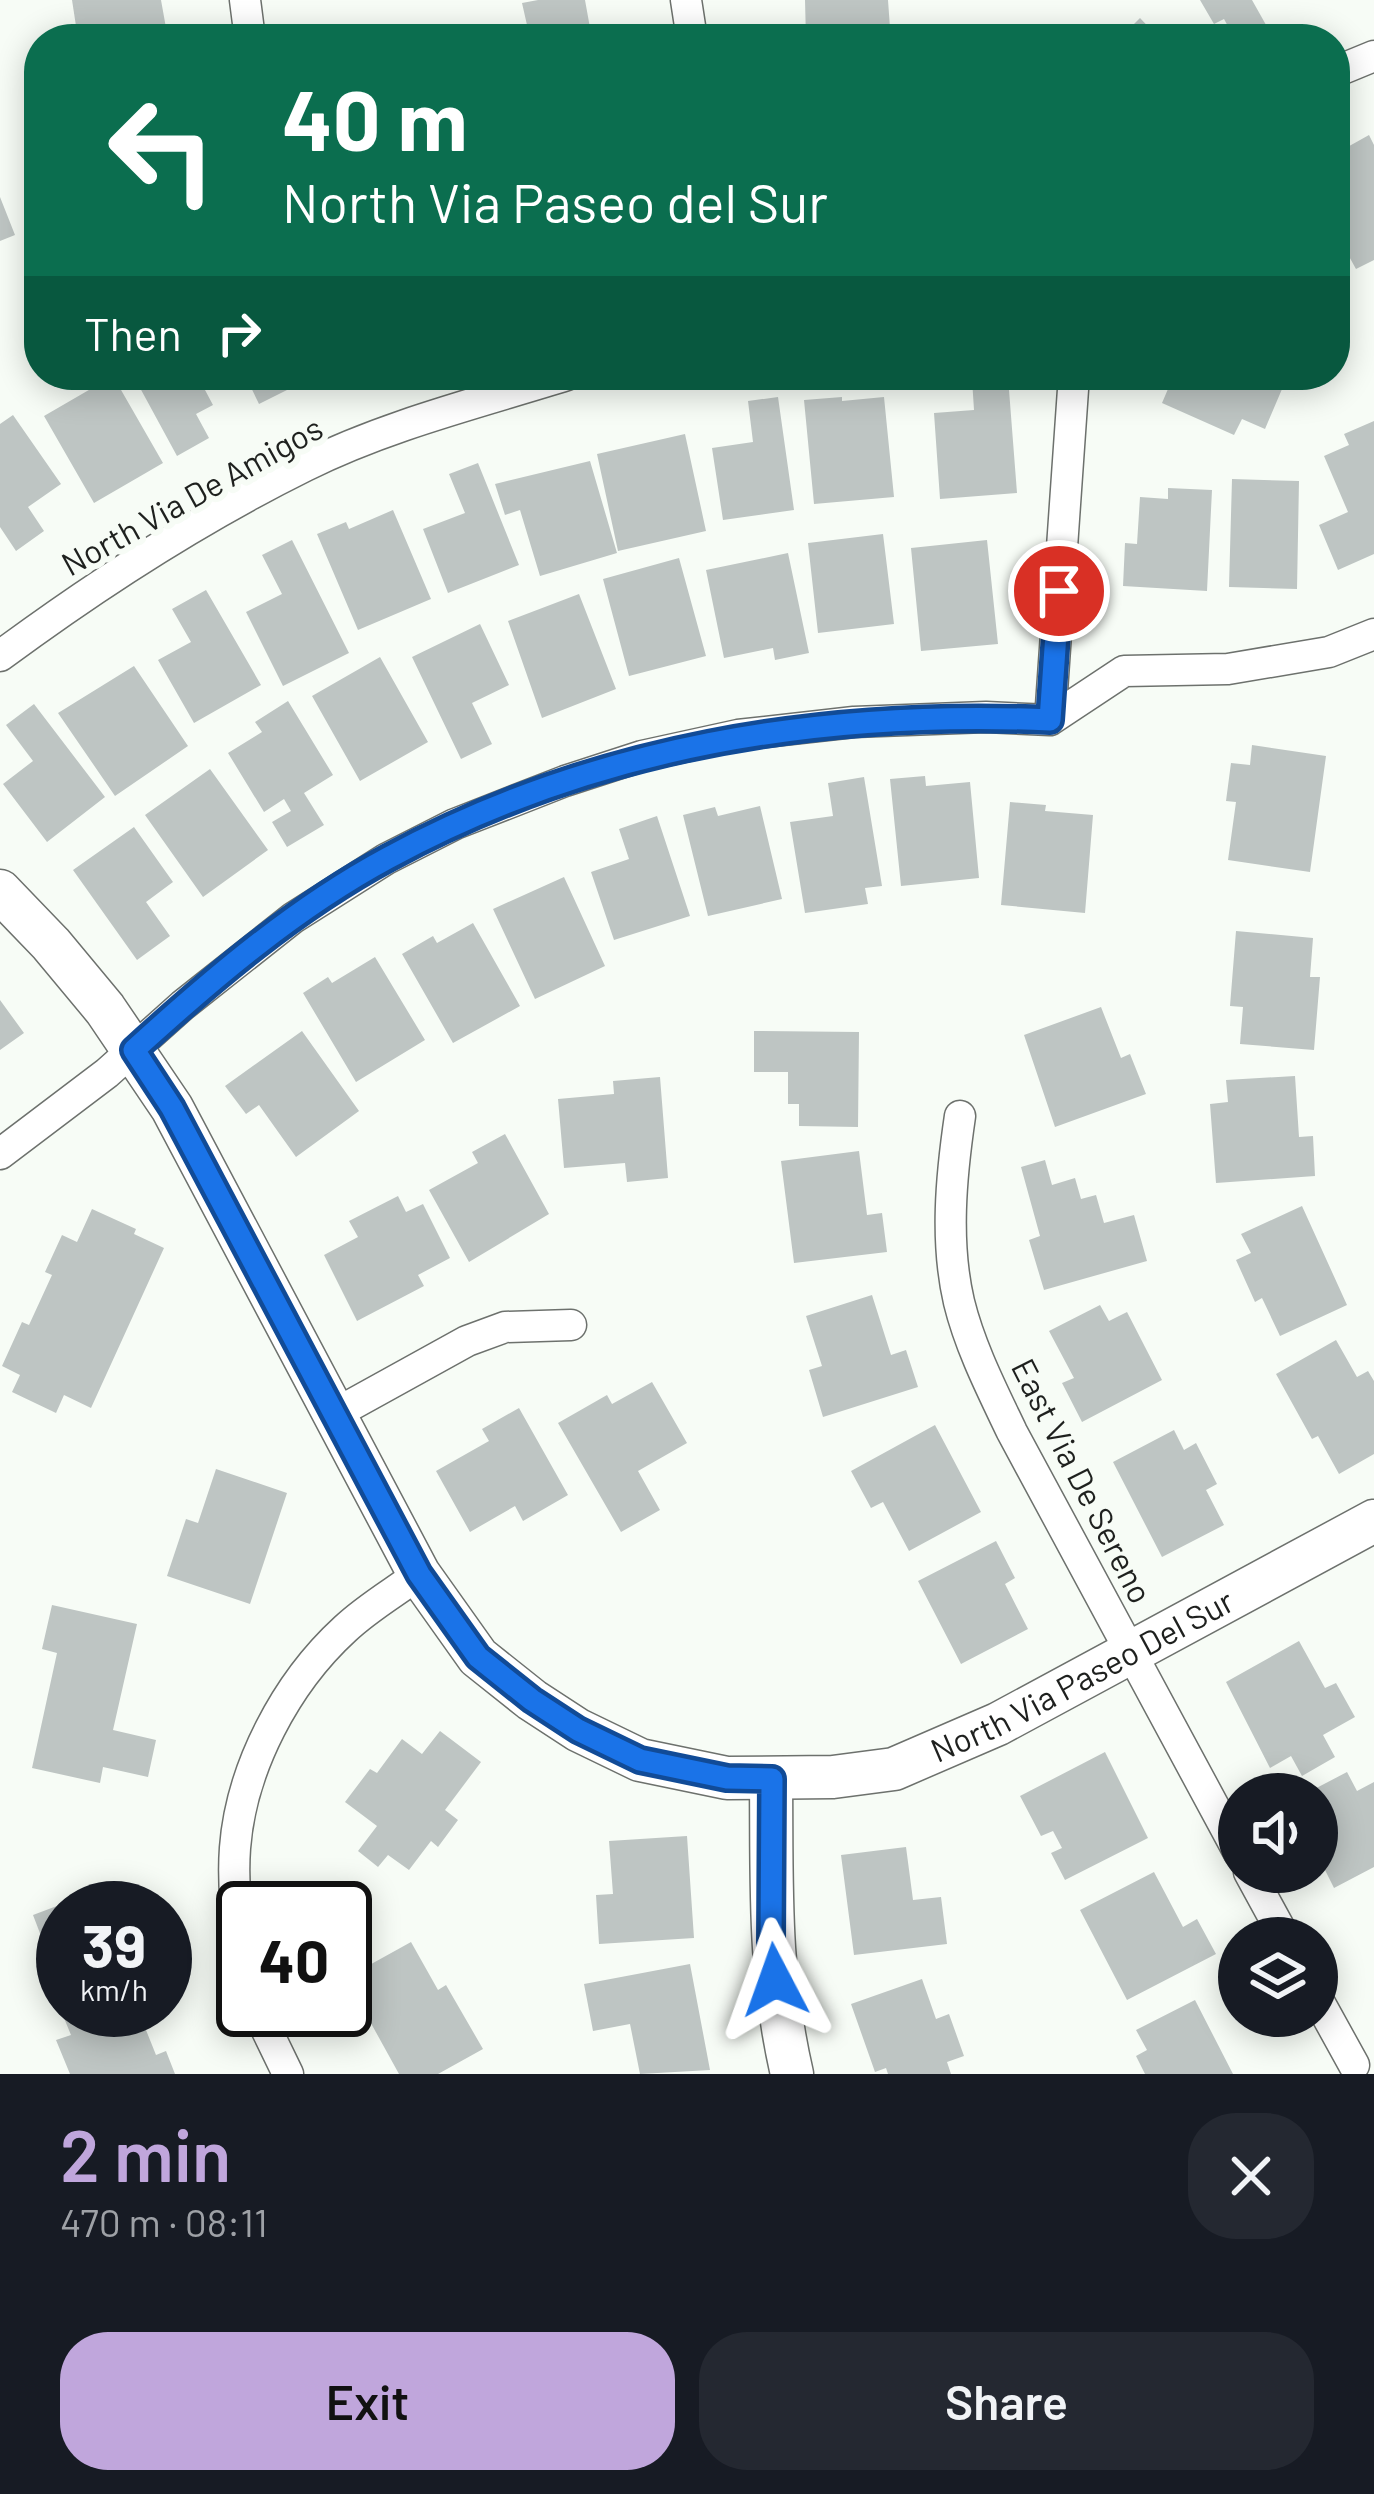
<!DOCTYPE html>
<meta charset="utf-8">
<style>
:root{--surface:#171b24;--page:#242831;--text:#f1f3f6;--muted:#9ea1a6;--accent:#c0a6dc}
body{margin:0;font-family:Barlow,sans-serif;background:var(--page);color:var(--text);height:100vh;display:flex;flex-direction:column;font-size:45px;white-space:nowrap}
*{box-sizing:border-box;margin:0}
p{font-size:39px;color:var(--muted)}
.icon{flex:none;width:66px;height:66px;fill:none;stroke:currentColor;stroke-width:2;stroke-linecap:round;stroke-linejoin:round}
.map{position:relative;height:2074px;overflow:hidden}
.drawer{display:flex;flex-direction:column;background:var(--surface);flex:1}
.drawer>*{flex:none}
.banner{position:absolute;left:24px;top:24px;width:1326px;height:366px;border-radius:48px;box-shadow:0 6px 30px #0003;background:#0b6e4f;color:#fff;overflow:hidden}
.fabs{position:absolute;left:1218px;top:1773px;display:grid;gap:24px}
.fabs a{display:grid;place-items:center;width:120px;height:120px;border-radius:50%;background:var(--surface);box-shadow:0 6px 30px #0003;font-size:60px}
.speed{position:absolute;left:36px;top:1881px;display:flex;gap:24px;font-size:60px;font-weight:700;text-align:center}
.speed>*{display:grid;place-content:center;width:156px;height:156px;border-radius:50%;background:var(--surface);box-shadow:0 6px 30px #0003;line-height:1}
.speed small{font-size:30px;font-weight:400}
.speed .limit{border:6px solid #111;border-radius:18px;background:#fff;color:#111}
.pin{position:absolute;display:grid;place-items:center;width:102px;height:102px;color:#fff;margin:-51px;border:6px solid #fff;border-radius:50%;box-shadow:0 3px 12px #0007}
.me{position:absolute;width:132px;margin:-66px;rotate:356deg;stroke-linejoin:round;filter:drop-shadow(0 0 9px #0008)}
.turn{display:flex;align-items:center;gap:42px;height:252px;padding:0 60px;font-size:54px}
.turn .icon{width:156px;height:156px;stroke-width:2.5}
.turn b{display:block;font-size:84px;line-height:102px}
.then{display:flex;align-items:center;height:114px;padding:0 60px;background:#0003;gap:24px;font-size:45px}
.round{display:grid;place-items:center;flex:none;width:126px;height:126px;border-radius:48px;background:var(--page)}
.overview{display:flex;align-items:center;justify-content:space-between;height:204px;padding:0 60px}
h1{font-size:72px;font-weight:600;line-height:90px;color:var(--accent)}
.button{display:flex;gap:24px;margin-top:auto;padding:24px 60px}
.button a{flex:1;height:138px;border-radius:48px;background:var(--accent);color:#111;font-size:48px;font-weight:600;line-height:138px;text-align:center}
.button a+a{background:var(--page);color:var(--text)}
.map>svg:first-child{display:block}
.building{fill:#bec5c3}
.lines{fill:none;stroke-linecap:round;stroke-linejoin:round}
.street-casing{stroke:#6d716d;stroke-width:33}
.secondary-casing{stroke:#6d716d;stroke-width:45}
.street{stroke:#fff;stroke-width:30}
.secondary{stroke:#fff;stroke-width:42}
.route-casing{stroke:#114b97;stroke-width:30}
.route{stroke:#1a73e8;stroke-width:21}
.labels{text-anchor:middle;stroke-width:12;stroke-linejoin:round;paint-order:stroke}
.street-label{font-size:33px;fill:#1e201e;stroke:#f7fcf6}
</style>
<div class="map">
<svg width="1374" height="2074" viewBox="0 0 1374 2074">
<rect width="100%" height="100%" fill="#f7fcf6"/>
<!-- building -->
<path class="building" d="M 72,0 L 161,0 L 168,39 L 78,39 Z
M 538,0 L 585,0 L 592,39 L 513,39 L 511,28 L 527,25 L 522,3 Z
M 805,0 L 888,0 L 890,28 L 915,27 L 915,39 L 806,39 Z
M 1200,0 L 1252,0 L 1270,32 L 1258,39 L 1235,39 L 1224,19 L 1214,24 Z
M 1140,18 L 1160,39 L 1119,39 Z
M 409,24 L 412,39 L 342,39 L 341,35 Z
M 1369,135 L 1374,145 L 1374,260 L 1356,269 L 1335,231 L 1335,184 L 1339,182 L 1335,174 L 1335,154 Z
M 0,197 L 15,235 L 0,241 Z
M 133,375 L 222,375 L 225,380 L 205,390 L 213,405 L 196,414 L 209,438 L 177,456 Z
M 245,375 L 333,375 L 336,380 L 317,390 L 311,378 L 259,404 Z
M 1174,375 L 1288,375 L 1265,429 L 1242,419 L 1234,435 L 1162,403 Z
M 113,376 L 163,463 L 94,503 L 44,416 Z
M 1008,377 L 1017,493 L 940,499 L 934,413 L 974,410 L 972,379 Z
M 778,397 L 794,510 L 723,520 L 712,448 L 753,442 L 748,401 Z
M 842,397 L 842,401 L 884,397 L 894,497 L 814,504 L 804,400 Z
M 13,415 L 61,484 L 28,507 L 44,531 L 16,551 L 0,527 L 0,424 Z
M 1374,421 L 1374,554 L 1338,570 L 1319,525 L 1348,512 L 1324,456 L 1349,445 L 1344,434 Z
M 685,434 L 706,531 L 618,551 L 597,454 Z
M 590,461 L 617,553 L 540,576 L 520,510 L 505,515 L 495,484 Z
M 478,463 L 519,565 L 448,593 L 423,529 L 465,513 L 449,474 Z
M 1232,479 L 1299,481 L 1297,589 L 1229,587 Z
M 1168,488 L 1212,490 L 1207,591 L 1123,586 L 1125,543 L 1137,544 L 1140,497 L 1168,499 Z
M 393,510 L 431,599 L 358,630 L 317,534 L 346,522 L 349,529 Z
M 883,534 L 894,624 L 818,633 L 808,543 Z
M 292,540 L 349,653 L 283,686 L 246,612 L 282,594 L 262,555 Z
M 987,540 L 998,644 L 921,651 L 911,548 Z
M 788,553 L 809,653 L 775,660 L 773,648 L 724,658 L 706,570 Z
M 679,558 L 706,656 L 629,676 L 603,579 Z
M 206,590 L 261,685 L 194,723 L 158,660 L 191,642 L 172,609 Z
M 579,594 L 616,689 L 542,718 L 508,621 Z
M 480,624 L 509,685 L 472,703 L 492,744 L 461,759 L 412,657 Z
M 380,657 L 428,742 L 360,781 L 312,696 Z
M 134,666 L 188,746 L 115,796 L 58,713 Z
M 288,701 L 333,775 L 304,793 L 324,825 L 287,847 L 272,822 L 291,811 L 284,799 L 264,812 L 228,753 L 262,732 L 255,722 Z
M 34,704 L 105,797 L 47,842 L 3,784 L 33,761 L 6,725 Z
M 1252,745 L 1326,756 L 1310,872 L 1228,860 L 1236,802 L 1226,801 L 1231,763 L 1250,765 Z
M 210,769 L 268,850 L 203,897 L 145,815 Z
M 925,776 L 926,786 L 970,782 L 979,878 L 901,886 L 890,779 Z
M 864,777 L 882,886 L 865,888 L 868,904 L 805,913 L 790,822 L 833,816 L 828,783 Z
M 1010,802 L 1046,805 L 1045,811 L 1093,815 L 1085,913 L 1001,905 Z
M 760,806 L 782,899 L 708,916 L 683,815 L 715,807 L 718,816 Z
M 657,816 L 690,916 L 614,940 L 591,872 L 629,859 L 619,829 Z
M 134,827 L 173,882 L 146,902 L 170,936 L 137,960 L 73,870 Z
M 564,877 L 605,966 L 535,999 L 493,909 Z
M 473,923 L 520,1006 L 453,1043 L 402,954 L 433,936 L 437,943 Z
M 1236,931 L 1313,938 L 1310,977 L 1320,977 L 1314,1050 L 1240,1044 L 1243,1007 L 1230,1006 Z
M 375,957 L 425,1040 L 356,1082 L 303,993 L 328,977 L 332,983 Z
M 0,1000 L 24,1033 L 0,1050 Z
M 1101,1007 L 1121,1058 L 1130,1054 L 1146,1094 L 1055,1127 L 1024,1035 Z
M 302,1031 L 359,1111 L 296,1157 L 259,1105 L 246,1114 L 225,1086 Z
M 754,1031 L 859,1032 L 858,1127 L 799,1126 L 799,1104 L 788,1104 L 788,1072 L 754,1072 Z
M 1295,1076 L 1299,1137 L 1313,1136 L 1315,1176 L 1216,1183 L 1210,1104 L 1228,1102 L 1226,1080 Z
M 660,1077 L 668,1178 L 627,1182 L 625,1163 L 564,1168 L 558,1099 L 614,1094 L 613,1081 Z
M 505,1134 L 549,1214 L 469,1262 L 429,1190 L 478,1163 L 472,1152 Z
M 859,1151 L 867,1215 L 882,1213 L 887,1252 L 794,1263 L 781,1161 Z
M 1045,1160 L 1052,1185 L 1075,1178 L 1081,1199 L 1096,1195 L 1104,1223 L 1134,1215 L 1147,1261 L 1044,1290 L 1029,1240 L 1040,1236 L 1021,1167 Z
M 398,1196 L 406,1212 L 423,1204 L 450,1258 L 418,1275 L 424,1286 L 357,1321 L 324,1255 L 358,1237 L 349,1221 Z
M 1302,1206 L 1347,1305 L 1280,1336 L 1262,1298 L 1255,1302 L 1236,1260 L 1251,1253 L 1241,1234 Z
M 92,1209 L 136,1229 L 134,1234 L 164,1248 L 91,1408 L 64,1395 L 56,1413 L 12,1392 L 20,1375 L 2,1366 L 22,1322 L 29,1325 L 52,1275 L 45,1272 L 62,1235 L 77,1242 Z
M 872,1295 L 891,1355 L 906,1350 L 918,1387 L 823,1417 L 809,1370 L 822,1366 L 806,1316 Z
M 1100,1305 L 1109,1321 L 1127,1312 L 1162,1380 L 1082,1422 L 1062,1383 L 1074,1378 L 1049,1331 Z
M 1336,1340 L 1357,1377 L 1368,1371 L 1374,1381 L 1374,1454 L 1339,1474 L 1318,1436 L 1312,1439 L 1276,1374 Z
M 652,1382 L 687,1443 L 638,1471 L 660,1510 L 621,1532 L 558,1423 L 607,1395 L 612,1404 Z
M 519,1408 L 568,1495 L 523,1521 L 515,1506 L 470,1532 L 436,1471 L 489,1441 L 482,1429 Z
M 935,1425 L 981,1512 L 909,1551 L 883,1502 L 871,1508 L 851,1471 Z
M 1174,1430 L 1184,1450 L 1196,1443 L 1217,1484 L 1206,1490 L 1224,1525 L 1162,1557 L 1113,1462 Z
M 216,1469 L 287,1493 L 250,1604 L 167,1576 L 186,1519 L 198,1523 Z
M 996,1541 L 1015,1578 L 1005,1584 L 1028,1629 L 961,1664 L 918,1581 Z
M 52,1605 L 137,1624 L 113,1730 L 156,1740 L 148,1777 L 103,1767 L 100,1783 L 32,1768 L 57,1653 L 42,1649 Z
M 1299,1641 L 1325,1688 L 1336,1683 L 1355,1717 L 1323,1735 L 1335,1757 L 1302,1776 L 1291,1756 L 1270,1768 L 1226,1682 Z
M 440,1731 L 481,1762 L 445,1810 L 458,1820 L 438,1847 L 431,1841 L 409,1870 L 388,1855 L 378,1867 L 358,1851 L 377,1826 L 345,1802 L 370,1769 L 377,1773 L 402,1739 L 422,1754 Z
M 1105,1752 L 1148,1838 L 1065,1880 L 1051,1853 L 1062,1848 L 1053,1831 L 1041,1836 L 1020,1796 Z
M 1347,1772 L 1357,1791 L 1374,1782 L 1374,1867 L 1334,1888 L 1317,1854 L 1325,1848 L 1317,1833 L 1317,1794 L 1305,1794 Z
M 687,1836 L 694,1938 L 599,1944 L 596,1895 L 613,1894 L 609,1841 Z
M 906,1847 L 913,1900 L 941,1897 L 947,1944 L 854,1955 L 841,1855 Z
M 1154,1872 L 1183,1927 L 1197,1919 L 1216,1954 L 1127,2000 L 1080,1910 Z
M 86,1895 L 91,1908 L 63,1908 L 63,1943 L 46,1949 L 33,1915 Z
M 411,1942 L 438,1990 L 446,1985 L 483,2049 L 438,2074 L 399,2074 L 346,1978 Z
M 690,1964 L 710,2070 L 640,2074 L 630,2024 L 593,2031 L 584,1984 Z
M 63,1979 L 63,2010 L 138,2010 L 156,2055 L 166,2051 L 175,2074 L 70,2074 L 56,2040 L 71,2035 L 50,1984 Z
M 922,1979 L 936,2019 L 949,2014 L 964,2056 L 947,2062 L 951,2074 L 888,2074 L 886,2068 L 875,2072 L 851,2004 Z
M 1195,2000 L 1233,2074 L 1145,2074 L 1136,2056 L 1147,2050 L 1136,2030 Z"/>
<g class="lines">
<defs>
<path id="street" d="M 245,0 L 250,39
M 686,0 L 690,26
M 1335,72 L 1374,56
M 0,656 C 96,585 198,519 305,466 C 387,425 481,402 567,375
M 1050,720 L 1074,375
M 960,1116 C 951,1177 945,1242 959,1302 C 970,1347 992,1390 1012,1432 L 1239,1853
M 0,1154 L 107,1073 L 183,1005 L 293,918 L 386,859 L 455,824 L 565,781 L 642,756 L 738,735 L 854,722 L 986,717 L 1050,720 L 1124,671 L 1228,669 L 1329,652 L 1374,634
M 333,1415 L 467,1341 L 505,1327 L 571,1325
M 1249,1872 L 1285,1938
M 243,1967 C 238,1927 232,1888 235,1848 C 241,1768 286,1683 345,1629 C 367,1608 395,1592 419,1574
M 1317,1998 L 1354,2065
M 257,2010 L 288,2074"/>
<g id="secondary">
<path id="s1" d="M 0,891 L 51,944 L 105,1009 L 172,1108 L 419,1574 L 478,1657 L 532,1700 L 578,1730 L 640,1760 L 727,1778 L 833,1777 L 894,1769 L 998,1724 L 1374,1521"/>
<path d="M 771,1779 C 772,1884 768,1970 792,2074"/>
</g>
</defs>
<!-- street casing -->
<use href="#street" class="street-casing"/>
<!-- secondary casing -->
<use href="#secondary" class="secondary-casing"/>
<!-- street -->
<use href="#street" class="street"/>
<!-- secondary -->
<use href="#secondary" class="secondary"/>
</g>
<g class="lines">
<defs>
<path id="route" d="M 775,1980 L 771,1943 L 772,1779 L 727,1778 L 640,1760 L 578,1730 L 532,1700 L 478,1657 L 419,1574 L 172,1108 L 134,1050 C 212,979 295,908 388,858 C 592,747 821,710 1050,720 L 1059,591"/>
</defs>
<!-- route casing -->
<use href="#route" class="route-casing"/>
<!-- route -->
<use href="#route" class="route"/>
</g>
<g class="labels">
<!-- street labels -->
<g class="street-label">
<text transform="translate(192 496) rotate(-29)" y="12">North Via De Amigos</text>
<text transform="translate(1082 1481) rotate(63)" y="12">East Via De Sereno</text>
<text dy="12" stroke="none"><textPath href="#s1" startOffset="1566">North Via Paseo Del Sur</textPath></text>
</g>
</g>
</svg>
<div class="fabs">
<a><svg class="icon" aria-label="sound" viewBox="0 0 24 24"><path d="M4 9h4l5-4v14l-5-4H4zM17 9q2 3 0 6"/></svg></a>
<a><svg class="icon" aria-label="layers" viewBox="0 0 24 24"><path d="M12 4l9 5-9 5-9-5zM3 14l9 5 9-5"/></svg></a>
</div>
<div class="speed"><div>39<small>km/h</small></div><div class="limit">40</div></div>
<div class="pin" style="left:1059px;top:591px;background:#d93025"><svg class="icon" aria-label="arrive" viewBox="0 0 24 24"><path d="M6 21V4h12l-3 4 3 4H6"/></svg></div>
<svg class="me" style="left:775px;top:1980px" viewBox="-20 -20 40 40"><path d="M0-17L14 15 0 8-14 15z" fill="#1a73e8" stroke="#fff" stroke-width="4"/></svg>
<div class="banner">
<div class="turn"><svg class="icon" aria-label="left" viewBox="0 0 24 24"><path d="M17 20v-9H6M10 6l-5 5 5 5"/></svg><div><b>40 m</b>North Via Paseo del Sur</div></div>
<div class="then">Then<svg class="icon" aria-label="right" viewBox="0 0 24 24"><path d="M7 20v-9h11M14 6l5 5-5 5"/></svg></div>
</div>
</div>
<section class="drawer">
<div class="overview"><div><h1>2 min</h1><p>470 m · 08:11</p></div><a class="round"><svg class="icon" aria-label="close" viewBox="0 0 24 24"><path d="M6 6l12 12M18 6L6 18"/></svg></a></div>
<div class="button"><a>Exit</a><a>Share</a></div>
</section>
